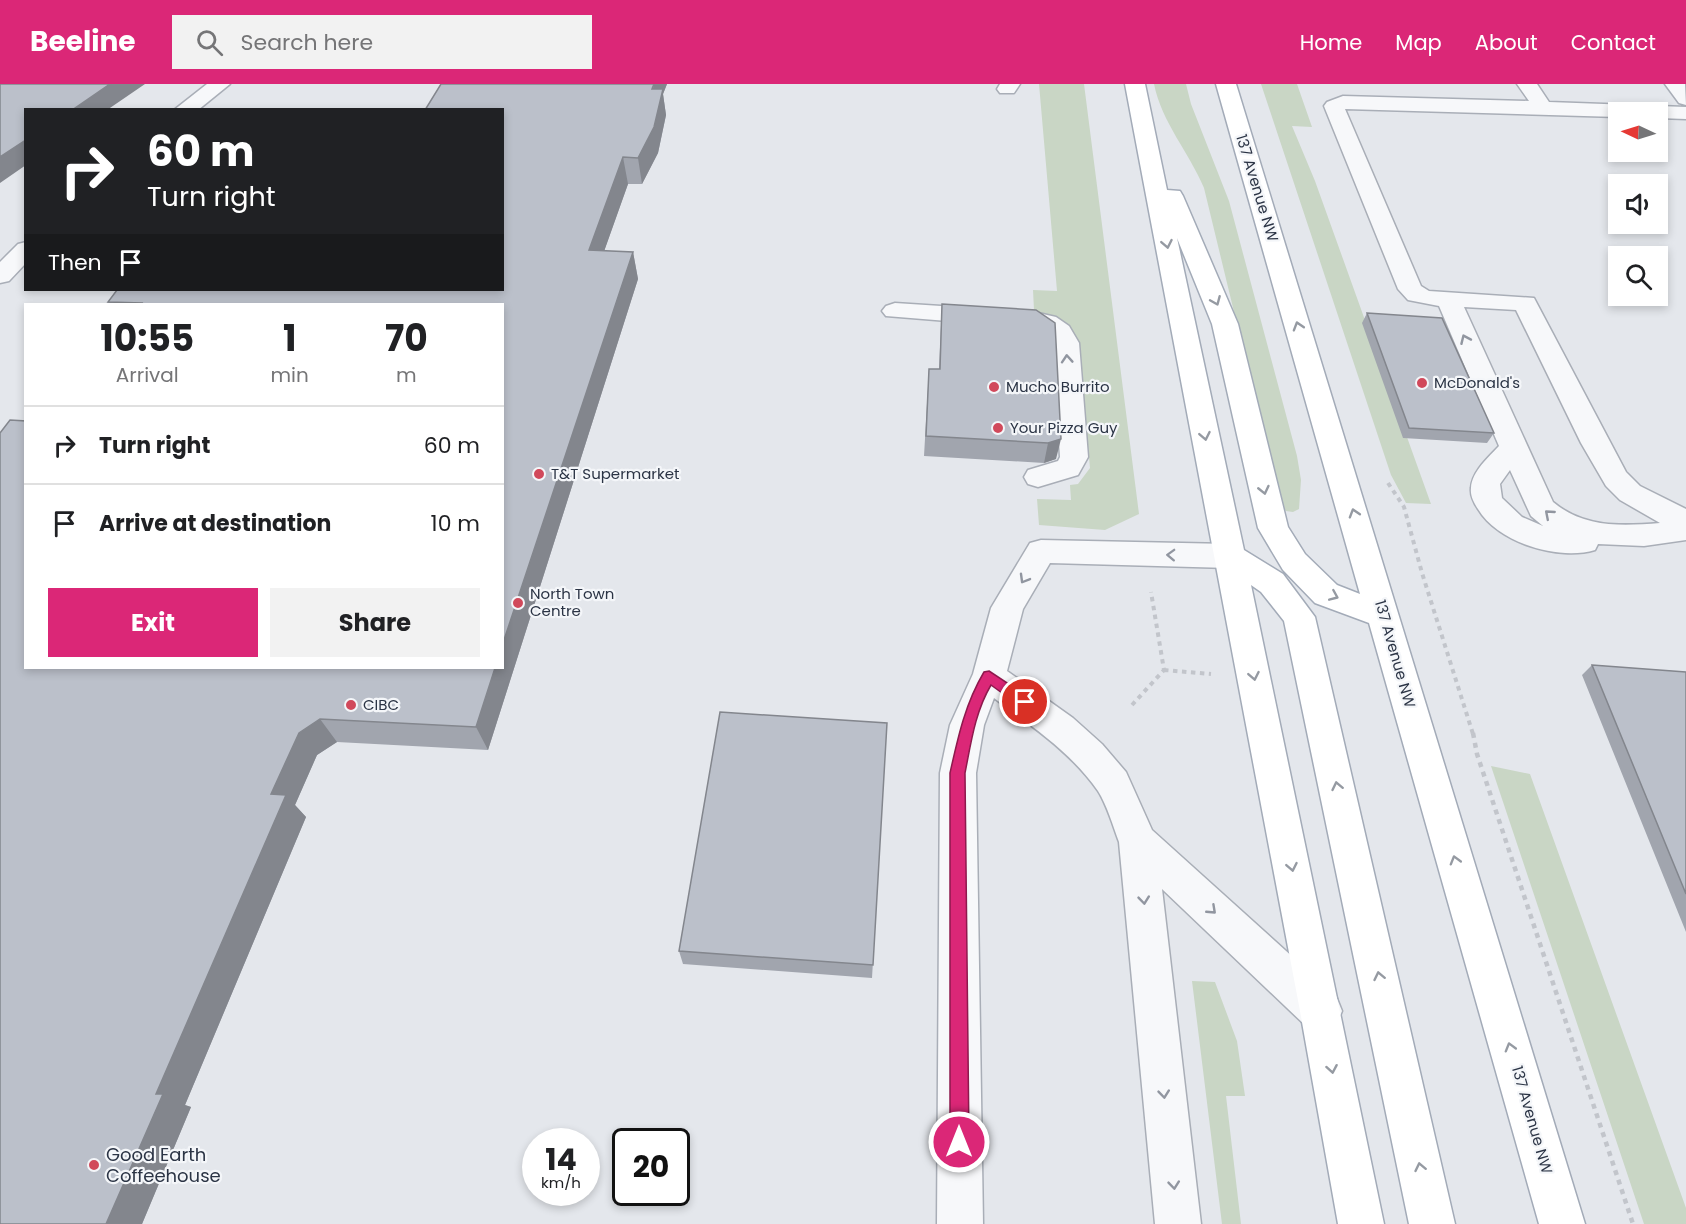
<!DOCTYPE html>
<style>
:root{--surface:#fff;--page:#f2f2f2;--text:#202124;--muted:#757577;--line:#e0e0e0;--accent:#db2777}
body{margin:0;font-family:Poppins,sans-serif;background:var(--page);color:var(--text);height:100vh;display:flex;flex-direction:column;font-size:22px;white-space:nowrap}
*{box-sizing:border-box;margin:0}
p{font-size:20px;color:var(--muted)}
.icon{flex:none;width:33px;height:33px;fill:none;stroke:currentColor;stroke-width:2;stroke-linecap:round;stroke-linejoin:round}
.map{position:relative;flex:1;overflow:hidden}
.panel{position:absolute;left:24px;top:219px;width:480px;height:366px;display:flex;flex-direction:column;background:var(--surface);border-radius:0px;box-shadow:0 3px 9px #0003}
.panel>*{flex:none}
.hud{position:absolute;left:24px;top:24px;width:480px;height:183px;border-radius:0px;box-shadow:0 3px 9px #0003;background:#202124;color:#fff;overflow:hidden}
.needle{width:39px;rotate:274deg}
.tools{position:absolute;left:1608px;top:18px;display:grid;gap:12px}
.tools a{display:grid;place-items:center;width:60px;height:60px;border-radius:0px;background:var(--surface);box-shadow:0 3px 9px #0003;font-size:30px}
.speed{position:absolute;left:522px;top:1044px;display:flex;gap:12px;font-size:30px;font-weight:700;text-align:center}
.speed>*{display:grid;place-content:center;width:78px;height:78px;border-radius:50%;background:var(--surface);box-shadow:0 3px 9px #0003;line-height:1}
.speed small{font-size:15px;font-weight:400}
.speed .limit{border:3px solid #111;border-radius:9px;background:#fff;color:#111}
.pin{position:absolute;display:grid;place-items:center;width:51px;height:51px;color:#fff;margin:-26px;border:3px solid #fff;border-radius:50%;box-shadow:0 2px 6px #0007}
.me{position:absolute;width:66px;margin:-33px;rotate:0deg;stroke-linejoin:round;filter:drop-shadow(0 0 4px #0008)}
.turn{display:flex;align-items:center;gap:21px;height:126px;padding:0 24px;font-size:27px}
.turn .icon{width:78px;height:78px;stroke-width:2.5}
.turn b{display:block;font-size:42px;line-height:51px}
.then{display:flex;align-items:center;height:57px;padding:0 24px;background:#0003;gap:12px;font-size:22px}
.eta{display:flex;justify-content:space-evenly;align-items:center;height:102px;text-align:center}
.eta b{font-size:36px;font-weight:700;line-height:42px}
.cta{display:flex;gap:12px;margin-top:auto;padding:12px 24px}
.cta a{flex:1;height:69px;border-radius:0px;background:var(--accent);color:#fff;font-size:24px;font-weight:700;line-height:69px;text-align:center}
.cta a+a{background:var(--page);color:var(--text)}
ul{padding:0;list-style:none}
li{display:flex;align-items:center;gap:18px;height:78px;padding:0 24px;border-top:2px solid var(--line)}
li div{flex:1}
li b{display:block;font-size:22px}
li em{font-style:normal}
header{display:flex;align-items:center;gap:36px;box-sizing:border-box;height:84px;padding:0 30px;background:var(--accent);color:#fff}
header strong{font-size:28px}
nav{display:flex;gap:33px;margin-inline-start:auto;font-size:21px}
.search{width:420px;height:54px;background:var(--page);display:flex;align-items:center;gap:15px;box-sizing:border-box;padding:0 21px;border-radius:0px;color:var(--muted);font-size:22px}
.map>svg:first-child{display:block}
.green{fill:#c9d6c5}
.lines{fill:none;stroke-linecap:round;stroke-linejoin:round}
.minor-casing{stroke:#a9aeb7;stroke-width:3}
.major-casing{stroke:#a3abb8;stroke-width:3}
.path-far1{stroke:#c2c5cb;stroke-width:4;stroke-dasharray:4.5 4.5;stroke-linecap:butt}
.path{stroke:#c2c5cb;stroke-width:4.5;stroke-dasharray:5 5;stroke-linecap:butt}
.minor{fill:#f7f8fa;fill-rule:evenodd}
.major{fill:#fff;fill-rule:evenodd}
.wall{fill:#a1a5ae}
.shaded-wall{fill:#83868d}
.building{fill:#bbc0ca;stroke:#83868d;stroke-width:1.5}
.oneway{stroke:#959aa2}
.oneway2{stroke:#9196a0}
.route{fill:#db2777;stroke:#8e194d;stroke-width:1.5}
.poi-dot{fill:#d1495b;stroke:#f4f6f9;stroke-width:2}
.labels{text-anchor:middle;stroke-width:4.5;stroke-linejoin:round;paint-order:stroke}
.street-label{font-size:15px;fill:#2b3445;stroke:#f4f6f9}
.poi-label{font-size:15px;fill:#2b3445;stroke:#f4f6f9;text-anchor:start}
.near-poi-label{font-size:18px;fill:#2b3445;stroke:#f4f6f9;text-anchor:start}
</style>
<header>
<strong>Beeline</strong>
<div class="search"><svg class="icon" aria-label="search" viewBox="0 0 24 24"><circle cx="10" cy="10" r="6"/><path d="M15 15l6 6"/></svg>Search here</div>
<nav><a>Home</a><a>Map</a><a>About</a><a>Contact</a></nav>
</header>
<div class="map">
<svg width="1686" height="1140" viewBox="0 0 1686 1140">
<rect width="100%" height="100%" fill="#e4e7ec"/>
<!-- green -->
<path class="green" d="M 1039,0 L 1084,0 L 1139,430 L 1105,446 L 1039,441 L 1037,415 L 1071,416 L 1070,401 L 1078,400 L 1090,384 L 1079,267 C 1072,240 1058,238 1034,226 L 1033,206 L 1057,207 Z
M 1154,0 L 1186,0 L 1191,20 L 1229,117 L 1297,372 L 1301,396 L 1299,425 L 1293,428 L 1286,427 L 1281,422 L 1204,104 C 1189,68 1162,39 1154,0 Z
M 1261,0 L 1297,0 L 1312,43 L 1292,42 L 1315,97 L 1431,420 L 1406,419 L 1391,391 Z
M 1491,682 L 1530,690 L 1686,1124 L 1686,1140 L 1644,1140 Z
M 1192,897 L 1215,898 L 1237,957 L 1245,1012 L 1226,1012 L 1241,1140 L 1222,1140 Z"/>
<g class="lines">
<defs>
<path id="minor" d="M 207,0 L 230,0 L 198,26 L 174,26 Z
M 1000,0 L 1020,0 L 1014,9 L 1000,9 L 997,5 Z
M 1517,0 L 1537,0 L 1549,18 L 1686,23 L 1686,35 L 1658,34 L 1658,28 L 1618,28 L 1618,33 L 1345,25 L 1421,202 L 1429,207 L 1534,214 L 1626,388 L 1640,402 L 1686,425 L 1686,456 L 1644,462 L 1598,460 L 1595,466 C 1559,477 1498,459 1478,425 C 1474,419 1470,412 1471,404 C 1472,387 1489,373 1499,362 L 1439,222 L 1408,216 L 1398,205 L 1324,22 L 1327,18 L 1343,12 L 1529,17 ZM 1464,223 L 1516,226 L 1581,359 L 1606,402 L 1620,416 L 1660,439 C 1621,442 1584,444 1553,418 ZM 1510,386 L 1531,432 L 1543,442 L 1522,433 L 1502,414 L 1500,400 Z
M 1665,0 L 1685,0 L 1686,21 L 1679,19 Z
M 26,158 L 26,179 L 9,197 L 0,199 L 0,178 L 18,160 Z
M 895,219 L 1034,228 L 1056,233 L 1069,242 L 1079,259 L 1088,373 L 1078,391 L 1038,403 L 1028,400 L 1024,393 L 1028,386 L 1058,377 L 1060,373 L 1053,259 L 1050,253 L 1034,244 L 886,232 L 882,227 L 886,222 Z
M 1041,456 L 1229,460 L 1240,464 L 1244,472 L 1240,480 L 1229,484 L 1050,479 L 1023,525 L 1007,587 L 1073,634 L 1102,660 L 1126,688 L 1152,746 L 1336,912 L 1342,927 L 1336,942 L 1321,948 L 1306,942 L 1162,805 L 1201,1140 L 1155,1140 L 1119,758 C 1113,742 1107,721 1098,707 C 1071,668 1031,642 994,614 L 984,641 L 976,689 L 983,1140 L 937,1140 L 940,689 L 950,641 L 973,590 L 991,524 L 1030,459 Z"/>
<path id="major" d="M 1125,0 L 1145,0 L 1167,106 L 1180,107 L 1183,112 L 1238,240 L 1288,443 L 1305,470 L 1337,501 L 1360,510 L 1216,0 L 1236,0 L 1585,1140 L 1539,1140 L 1369,539 L 1315,519 L 1283,486 L 1258,444 L 1212,240 L 1177,154 L 1244,466 L 1283,490 L 1315,533 L 1455,1140 L 1409,1140 L 1284,537 L 1261,508 L 1251,501 L 1384,1140 L 1338,1140 L 1300,927 Z"/>
</defs>
<!-- minor casing -->
<use href="#minor" class="minor-casing"/>
<!-- major casing -->
<use href="#major" class="major-casing"/>
<!-- path-far1 -->
<path class="path-far1" d="M 1388,399 L 1404,423 L 1422,489 L 1473,650
M 1164,586 L 1211,590
M 1132,621 L 1164,586 L 1151,508"/>
<!-- path -->
<path class="path" d="M 1473,649 L 1477,670 L 1633,1140"/>
<!-- minor -->
<use href="#minor" class="minor"/>
<!-- major -->
<use href="#major" class="major"/>
</g>
<!-- wall -->
<path class="wall" d="M 441,0 L 667,0 L 663,10 L 666,31 L 658,69 L 642,100 L 628,100 L 604,167 L 633,168 L 638,195 L 488,666 L 337,658 L 317,671 L 295,721 L 306,733 L 185,1021 L 191,1023 L 142,1140 L 26,584 L 502,220 L 109,220 L 108,218 L 502,206 Z
M 942,220 L 1036,226 L 1056,375 L 1044,379 L 924,372 L 929,285 L 939,285 Z
M 1367,229 L 1494,349 L 1487,359 L 1403,354 L 1362,239 Z
M 1592,581 L 1686,588 L 1686,848 L 1582,591 Z
M 887,639 L 872,894 L 683,880 L 679,867 Z"/>
<!-- shaded-wall -->
<path class="shaded-wall" d="M 110,0 L 145,0 L 107,26 L 72,26 Z
M 654,0 L 667,0 L 663,10 L 666,31 L 658,69 L 642,100 L 638,74 Z
M 26,56 L 26,81 L 0,99 L 0,73 Z
M 623,73 L 628,100 L 595,193 L 589,166 Z
M 633,168 L 638,195 L 488,666 L 476,643 L 495,584 L 502,584 L 502,562 Z
M 1061,355 L 1056,375 L 1044,379 L 1048,359 Z
M 320,635 L 337,658 L 317,671 L 295,721 L 306,733 L 185,1021 L 191,1023 L 142,1140 L 106,1140 L 271,710 L 299,649 Z"/>
<!-- building -->
<path class="building" d="M 0,0 L 110,0 L 72,26 L 26,26 L 26,56 L 0,73 Z
M 441,0 L 654,0 L 652,5 L 663,5 L 654,43 L 638,74 L 623,73 L 589,166 L 633,168 L 502,562 L 502,220 L 141,220 L 143,219 L 108,218 L 117,206 L 502,206 L 502,26 L 425,26 Z
M 942,220 L 1036,226 L 1055,239 L 1061,355 L 1048,359 L 926,352 L 929,285 L 940,285 Z
M 1367,229 L 1442,234 L 1494,349 L 1409,344 Z
M 10,336 L 26,337 L 26,584 L 495,584 L 476,643 L 320,635 L 299,649 L 271,710 L 286,711 L 156,1010 L 163,1010 L 106,1140 L 0,1140 L 0,349 Z
M 1592,581 L 1686,588 L 1686,810 Z
M 720,628 L 887,639 L 873,881 L 679,867 Z"/>
<!-- one-way arrows -->
<defs><path id="oneway-chevron" d="M-2-3.5L2.5 0L-2 3.5" fill="none" stroke-width="1.6" stroke-linecap="round" stroke-linejoin="round" transform="scale(1.5)"/></defs>
<g class="oneway">
<use href="#oneway-chevron" transform="translate(1167 160) rotate(79)"/>
<use href="#oneway-chevron" transform="translate(1216 217) rotate(67)"/>
<use href="#oneway-chevron" transform="translate(1298 242) rotate(-107)"/>
<use href="#oneway-chevron" transform="translate(1205 352) rotate(79)"/>
<use href="#oneway-chevron" transform="translate(1264 406) rotate(77)"/>
<use href="#oneway-chevron" transform="translate(1354 429) rotate(-107)"/>
<use href="#oneway-chevron" transform="translate(1334 512) rotate(23)"/>
<use href="#oneway-chevron" transform="translate(1254 592) rotate(79)"/>
<use href="#oneway-chevron" transform="translate(1337 702) rotate(-102)"/>
<use href="#oneway-chevron" transform="translate(1455 776) rotate(-106)"/>
<use href="#oneway-chevron" transform="translate(1292 783) rotate(79)"/>
<use href="#oneway-chevron" transform="translate(1379 892) rotate(-102)"/>
<use href="#oneway-chevron" transform="translate(1510 963) rotate(-106)"/>
<use href="#oneway-chevron" transform="translate(1332 985) rotate(80)"/>
<use href="#oneway-chevron" transform="translate(1420 1083) rotate(-102)"/>
</g>
<g class="oneway2">
<use href="#oneway-chevron" transform="translate(1465 255) rotate(-114)"/>
<use href="#oneway-chevron" transform="translate(1067 275) rotate(-94)"/>
<use href="#oneway-chevron" transform="translate(1549 430) rotate(-139)"/>
<use href="#oneway-chevron" transform="translate(1171 471) rotate(-178)"/>
<use href="#oneway-chevron" transform="translate(1024 495) rotate(120)"/>
<use href="#oneway-chevron" transform="translate(1144 816) rotate(84)"/>
<use href="#oneway-chevron" transform="translate(1212 826) rotate(43)"/>
<use href="#oneway-chevron" transform="translate(1164 1010) rotate(84)"/>
<use href="#oneway-chevron" transform="translate(1174 1101) rotate(84)"/>
</g>
<!-- route -->
<path class="route" d="M 989,587 L 1030,614 L 1032,618 L 1030,622 L 1020,622 L 991,601 C 975,628 971,659 965,689 L 969,1058 L 966,1064 L 959,1067 L 953,1064 L 950,1058 L 950,689 C 958,653 965,620 984,588 Z"/>
<!-- markers -->
<g class="poi-dot">
<circle cx="1422" cy="299" r="6"/>
<circle cx="994" cy="303" r="6"/>
<circle cx="998" cy="344" r="6"/>
<circle cx="539" cy="390" r="6"/>
<circle cx="518" cy="519" r="6"/>
<circle cx="351" cy="621" r="6"/>
<circle cx="94" cy="1081" r="6"/>
</g>
<g class="labels">
<!-- street labels -->
<g class="street-label">
<text transform="translate(1257 104) rotate(73)" y="5">137 Avenue NW</text>
<text transform="translate(1395 570) rotate(74)" y="5">137 Avenue NW</text>
<text transform="translate(1532 1036) rotate(74)" y="5">137 Avenue NW</text>
</g>
<!-- poi labels -->
<g class="poi-label">
<text x="1434" y="304">McDonald's</text>
<text x="1006" y="308">Mucho Burrito</text>
<text x="1010" y="349">Your Pizza Guy</text>
<text x="551" y="395">T&amp;T Supermarket</text>
<text x="530" y="515">North Town<tspan x="530" dy="17">Centre</tspan></text>
<text x="363" y="626">CIBC</text>
</g>
<!-- near-poi labels -->
<g class="near-poi-label">
<text x="106" y="1077">Good Earth<tspan x="106" dy="21">Coffeehouse</tspan></text>
</g>
</g>
</svg>
<div class="tools">
<a><svg class="needle" viewBox="-14 -14 28 28"><path d="M0-13l5 13h-10z" fill="#e53935"/><path d="M0 13l5-13h-10z" fill="#757577"/></svg></a>
<a><svg class="icon" aria-label="sound" viewBox="0 0 24 24"><path d="M4 9h4l5-4v14l-5-4H4zM17 9q2 3 0 6"/></svg></a>
<a><svg class="icon" aria-label="search" viewBox="0 0 24 24"><circle cx="10" cy="10" r="6"/><path d="M15 15l6 6"/></svg></a>
</div>
<div class="speed"><div>14<small>km/h</small></div><div class="limit">20</div></div>
<div class="pin" style="left:1025px;top:618px;background:#d93025"><svg class="icon" aria-label="arrive" viewBox="0 0 24 24"><path d="M6 21V4h12l-3 4 3 4H6"/></svg></div>
<svg class="me" style="left:959px;top:1058px" viewBox="-20 -20 40 40"><circle r="17" fill="#db2777" stroke="#fff" stroke-width="3"/><path d="M0-11L8 9 0 5-8 9z" fill="#fff"/></svg>
<div class="hud">
<div class="turn"><svg class="icon" aria-label="right" viewBox="0 0 24 24"><path d="M7 20v-9h11M14 6l5 5-5 5"/></svg><div><b>60 m</b>Turn right</div></div>
<div class="then">Then<svg class="icon" aria-label="arrive" viewBox="0 0 24 24"><path d="M6 21V4h12l-3 4 3 4H6"/></svg></div>
</div>
<section class="panel">
<div class="eta">
<div><b>10:55</b><p>Arrival</p></div>
<div><b>1</b><p>min</p></div>
<div><b>70</b><p>m</p></div>
</div>
<ul>
<li><svg class="icon" aria-label="right" viewBox="0 0 24 24"><path d="M7 20v-9h11M14 6l5 5-5 5"/></svg><div><b>Turn right</b></div><em>60 m</em></li>
<li><svg class="icon" aria-label="arrive" viewBox="0 0 24 24"><path d="M6 21V4h12l-3 4 3 4H6"/></svg><div><b>Arrive at destination</b></div><em>10 m</em></li>
</ul>
<div class="cta"><a>Exit</a><a>Share</a></div>
</section>
</div>
